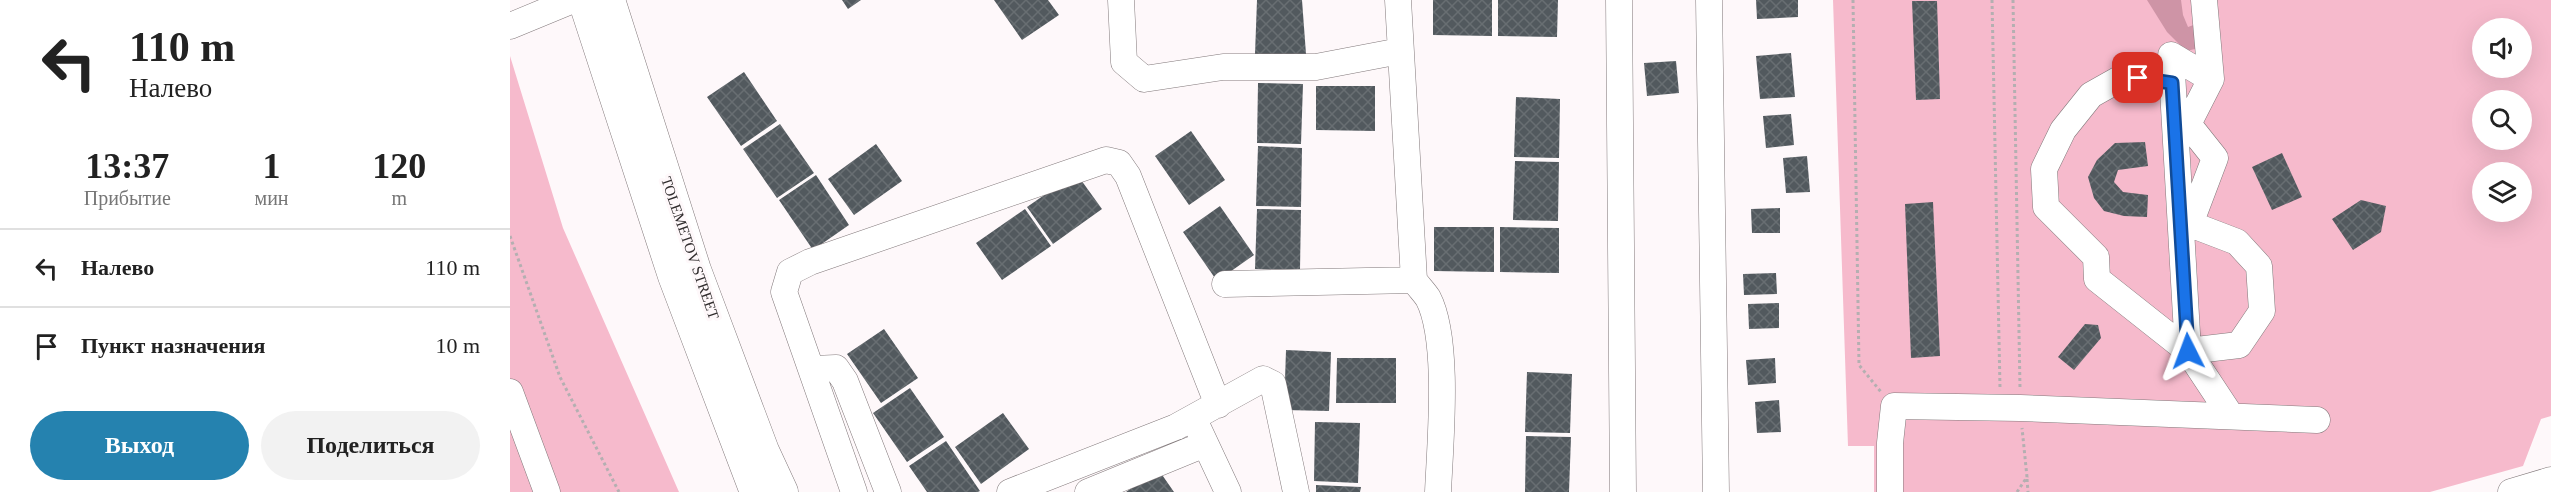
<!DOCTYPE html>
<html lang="ru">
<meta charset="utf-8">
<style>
:root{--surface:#fff;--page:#f2f2f2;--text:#222;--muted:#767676;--line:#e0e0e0;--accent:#2582af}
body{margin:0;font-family:Georgia,serif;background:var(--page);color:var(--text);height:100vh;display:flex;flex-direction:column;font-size:22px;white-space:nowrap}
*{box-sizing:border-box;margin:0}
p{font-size:20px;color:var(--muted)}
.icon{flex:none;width:33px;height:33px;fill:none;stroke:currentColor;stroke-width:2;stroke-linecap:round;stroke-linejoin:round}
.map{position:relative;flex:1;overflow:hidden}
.sheet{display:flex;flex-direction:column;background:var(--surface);width:510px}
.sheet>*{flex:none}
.guide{background:#fff;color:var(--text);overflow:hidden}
.tools{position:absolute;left:1962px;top:18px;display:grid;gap:12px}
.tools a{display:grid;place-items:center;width:60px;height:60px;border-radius:50%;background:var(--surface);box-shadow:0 6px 24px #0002;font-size:30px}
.pin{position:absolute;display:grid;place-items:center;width:51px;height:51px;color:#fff;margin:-26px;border-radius:12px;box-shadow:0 3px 9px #0006}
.me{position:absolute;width:66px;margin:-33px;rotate:357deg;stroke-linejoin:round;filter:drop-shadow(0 0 4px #0008)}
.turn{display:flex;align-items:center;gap:21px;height:126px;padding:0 30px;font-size:27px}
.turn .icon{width:78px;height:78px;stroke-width:2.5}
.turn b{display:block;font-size:42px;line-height:51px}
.eta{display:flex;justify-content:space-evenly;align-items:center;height:102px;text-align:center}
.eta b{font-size:36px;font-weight:700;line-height:42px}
.primary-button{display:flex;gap:12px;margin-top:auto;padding:12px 30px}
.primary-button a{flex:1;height:69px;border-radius:36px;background:var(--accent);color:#fff;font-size:24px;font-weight:700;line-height:69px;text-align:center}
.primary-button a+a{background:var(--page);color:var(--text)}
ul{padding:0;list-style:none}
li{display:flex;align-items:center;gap:18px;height:78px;padding:0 30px;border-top:2px solid var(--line)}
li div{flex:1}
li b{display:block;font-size:22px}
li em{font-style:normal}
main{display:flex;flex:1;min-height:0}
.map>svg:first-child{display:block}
.park{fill:#f6bacc;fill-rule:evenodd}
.water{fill:#ce94a6}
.building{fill:url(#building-cross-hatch)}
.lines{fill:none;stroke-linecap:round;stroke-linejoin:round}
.minor-casing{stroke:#82797b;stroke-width:27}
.major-casing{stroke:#82797b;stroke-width:33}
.path{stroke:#b4afb1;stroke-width:3;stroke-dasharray:3 3;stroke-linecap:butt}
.minor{stroke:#fff;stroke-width:26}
.major{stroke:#fff;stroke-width:32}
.route-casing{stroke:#114b97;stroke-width:15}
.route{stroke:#1a73e8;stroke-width:10}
.labels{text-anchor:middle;stroke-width:6;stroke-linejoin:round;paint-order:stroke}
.street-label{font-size:15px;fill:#312d2e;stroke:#fef8fa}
</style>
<main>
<section class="sheet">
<div class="guide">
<div class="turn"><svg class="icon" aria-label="left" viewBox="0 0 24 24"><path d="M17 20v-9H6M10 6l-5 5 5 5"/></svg><div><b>110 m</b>Налево</div></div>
</div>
<div class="eta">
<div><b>13:37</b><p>Прибытие</p></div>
<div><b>1</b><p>мин</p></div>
<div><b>120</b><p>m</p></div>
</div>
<ul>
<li><svg class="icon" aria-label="left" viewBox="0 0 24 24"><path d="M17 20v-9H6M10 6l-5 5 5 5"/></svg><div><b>Налево</b></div><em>110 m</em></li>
<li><svg class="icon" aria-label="arrive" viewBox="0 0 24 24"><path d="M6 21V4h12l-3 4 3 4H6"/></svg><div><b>Пункт назначения</b></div><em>10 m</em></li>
</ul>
<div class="primary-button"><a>Выход</a><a>Поделиться</a></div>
</section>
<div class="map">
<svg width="2041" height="492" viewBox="0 0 2041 492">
<defs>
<pattern id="building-cross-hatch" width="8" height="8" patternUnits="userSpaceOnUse" patternTransform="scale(1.5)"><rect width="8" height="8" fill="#52595e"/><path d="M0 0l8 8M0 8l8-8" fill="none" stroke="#686e72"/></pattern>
</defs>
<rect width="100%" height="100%" fill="#fef8fa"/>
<!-- park -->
<path class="park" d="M 1323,0 L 2041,0 L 2041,416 L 2031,419 L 2013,466 L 1920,492 L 1364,492 L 1364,446 L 1338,446 ZM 1972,28 L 2012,28 L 2012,68 L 1972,68 ZM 1972,100 L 2012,100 L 2012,140 L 1972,140 ZM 1972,172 L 2012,172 L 2012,212 L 1972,212 Z
M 0,56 L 53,228 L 169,492 L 0,492 Z"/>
<!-- water -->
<path class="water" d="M 1637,0 L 1671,0 L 1673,15 L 1678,27 L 1689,23 L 1696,39 L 1685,49 L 1676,51 L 1657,32 Z"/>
<!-- building -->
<path class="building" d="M 332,0 L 351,0 L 338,9 Z
M 484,0 L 538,0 L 549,15 L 512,40 Z
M 747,0 L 792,0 L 796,54 L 745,54 Z
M 923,0 L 982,0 L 982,36 L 923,35 Z
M 988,0 L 1048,0 L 1047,37 L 988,36 Z
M 1246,0 L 1288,0 L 1288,17 L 1247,19 Z
M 1402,1 L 1427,1 L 1430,99 L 1406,100 Z
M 1281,53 L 1285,97 L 1250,99 L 1246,56 Z
M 1166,61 L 1169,93 L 1137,96 L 1134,63 Z
M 234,72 L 267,121 L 231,146 L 197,97 Z
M 748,83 L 793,84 L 791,144 L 747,143 Z
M 806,86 L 865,86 L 865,131 L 806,130 Z
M 1006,97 L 1050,99 L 1049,158 L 1004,157 Z
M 1281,114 L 1284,145 L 1256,148 L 1253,116 Z
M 270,124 L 304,173 L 267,198 L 233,149 Z
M 681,131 L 715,180 L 679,205 L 645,156 Z
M 1635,142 L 1638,166 L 1608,170 L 1604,182 L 1613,192 L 1638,195 L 1637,217 L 1614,216 L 1594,211 L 1584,198 L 1578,177 L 1587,160 L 1605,143 Z
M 366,144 L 392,181 L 344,215 L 318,179 Z
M 748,146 L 792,148 L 791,207 L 746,206 Z
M 1772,153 L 1792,197 L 1762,210 L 1742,167 Z
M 1297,156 L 1300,192 L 1276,193 L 1273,158 Z
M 1005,161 L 1049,162 L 1048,221 L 1003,220 Z
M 566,173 L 592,209 L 543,244 L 517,207 Z
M 306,175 L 339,225 L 303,250 L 269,200 Z
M 1851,200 L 1876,206 L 1871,232 L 1843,250 L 1822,219 Z
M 1423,202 L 1430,356 L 1401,358 L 1395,204 Z
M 710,206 L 744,255 L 707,281 L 673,232 Z
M 1270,208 L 1270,233 L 1242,233 L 1241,209 Z
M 515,209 L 541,246 L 492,280 L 466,243 Z
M 747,209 L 791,210 L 790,270 L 745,269 Z
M 924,227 L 984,227 L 984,272 L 924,271 Z
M 990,227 L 1049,228 L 1049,273 L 990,272 Z
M 1266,273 L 1267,294 L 1234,295 L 1233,274 Z
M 1269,303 L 1269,328 L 1239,329 L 1238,304 Z
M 1575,324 L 1588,325 L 1591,338 L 1564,370 L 1548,357 Z
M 374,329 L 408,378 L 371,403 L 337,354 Z
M 776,350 L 821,352 L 819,411 L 774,410 Z
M 827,358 L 886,358 L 886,403 L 826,403 Z
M 1265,358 L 1266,383 L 1238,385 L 1236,360 Z
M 1017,372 L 1062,374 L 1060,433 L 1015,432 Z
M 400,388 L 434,437 L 397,462 L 363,413 Z
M 1269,400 L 1271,432 L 1247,433 L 1245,402 Z
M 493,413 L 519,449 L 471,484 L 445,447 Z
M 805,422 L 850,423 L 848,483 L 804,481 Z
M 1016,436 L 1061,437 L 1059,492 L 1015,492 Z
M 436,441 L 470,491 L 468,492 L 417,492 L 399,466 Z
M 648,469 L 664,492 L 616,492 Z
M 806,485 L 851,487 L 850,492 L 806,492 Z"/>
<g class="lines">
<defs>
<path id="minor" d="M 611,0 L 614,62 L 634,79 L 713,67 L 806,67 L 890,51
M 888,0 L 904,280 C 908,286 914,292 918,298 C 940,340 930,444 928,492
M 1109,0 L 1113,492
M 1199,0 L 1206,492
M 1694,0 L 1701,79
M 0,26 L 63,0
M 1662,83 L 1643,79 L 1613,77 L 1581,95 L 1553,130 L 1534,169 L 1536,207 L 1586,257 L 1587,279 L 1678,351 L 1729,345 L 1752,311 L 1749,266 L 1727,242 L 1680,224 L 1705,158 L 1678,124 L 1701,79 L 1661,55 L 1678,351 L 1721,416
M 715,284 L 904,280
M 303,369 L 326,368 L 335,381 L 378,492
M 0,392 L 37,492
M 688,428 L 718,492
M 344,492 L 274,292 L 280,272 L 300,262 L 596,160 L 609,163 L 618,176 L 708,405
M 500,492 L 666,427 L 753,379 L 763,384 L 786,492
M 578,492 L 695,444
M 1380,492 L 1380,443 L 1384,406 L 1510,408 L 1807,420
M 2001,492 L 2041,480"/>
<path id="major" d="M 74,0 L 164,276 L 246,492
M 99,0 L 185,270 L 253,451 L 272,492"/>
</defs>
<!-- minor casing -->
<use href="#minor" class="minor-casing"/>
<!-- major casing -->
<use href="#major" class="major-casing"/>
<!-- path -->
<path class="path" d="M 1343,0 L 1349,365 L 1371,392
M 1482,0 L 1490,388
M 1503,0 L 1510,388
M 0,236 L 50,377 L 109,492
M 1517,479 L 1518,492
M 1507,492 L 1517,477 L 1512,428"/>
<!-- minor -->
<use href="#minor" class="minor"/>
<!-- major -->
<use href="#major" class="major"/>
</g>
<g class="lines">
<defs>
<path id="route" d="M 1628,78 L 1662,83 L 1678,351"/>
</defs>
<!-- route casing -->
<use href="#route" class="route-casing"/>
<!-- route -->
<use href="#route" class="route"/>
</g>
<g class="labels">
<!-- street labels -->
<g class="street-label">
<text transform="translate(180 248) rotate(71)" y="5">TOLEMETOV STREET</text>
</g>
</g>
</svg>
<div class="tools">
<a><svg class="icon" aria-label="sound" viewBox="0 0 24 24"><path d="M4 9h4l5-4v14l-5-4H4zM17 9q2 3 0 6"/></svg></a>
<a><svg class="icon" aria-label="search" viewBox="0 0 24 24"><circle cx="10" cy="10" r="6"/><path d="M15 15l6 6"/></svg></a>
<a><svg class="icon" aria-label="layers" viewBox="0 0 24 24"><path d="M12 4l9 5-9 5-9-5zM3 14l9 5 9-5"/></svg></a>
</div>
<div class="pin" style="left:1628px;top:78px;background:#d93025"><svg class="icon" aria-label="arrive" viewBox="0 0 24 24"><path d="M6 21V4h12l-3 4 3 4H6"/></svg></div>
<svg class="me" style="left:1678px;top:351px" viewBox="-20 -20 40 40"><path d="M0-17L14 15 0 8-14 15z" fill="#1a73e8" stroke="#fff" stroke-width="4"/></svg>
</div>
</main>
